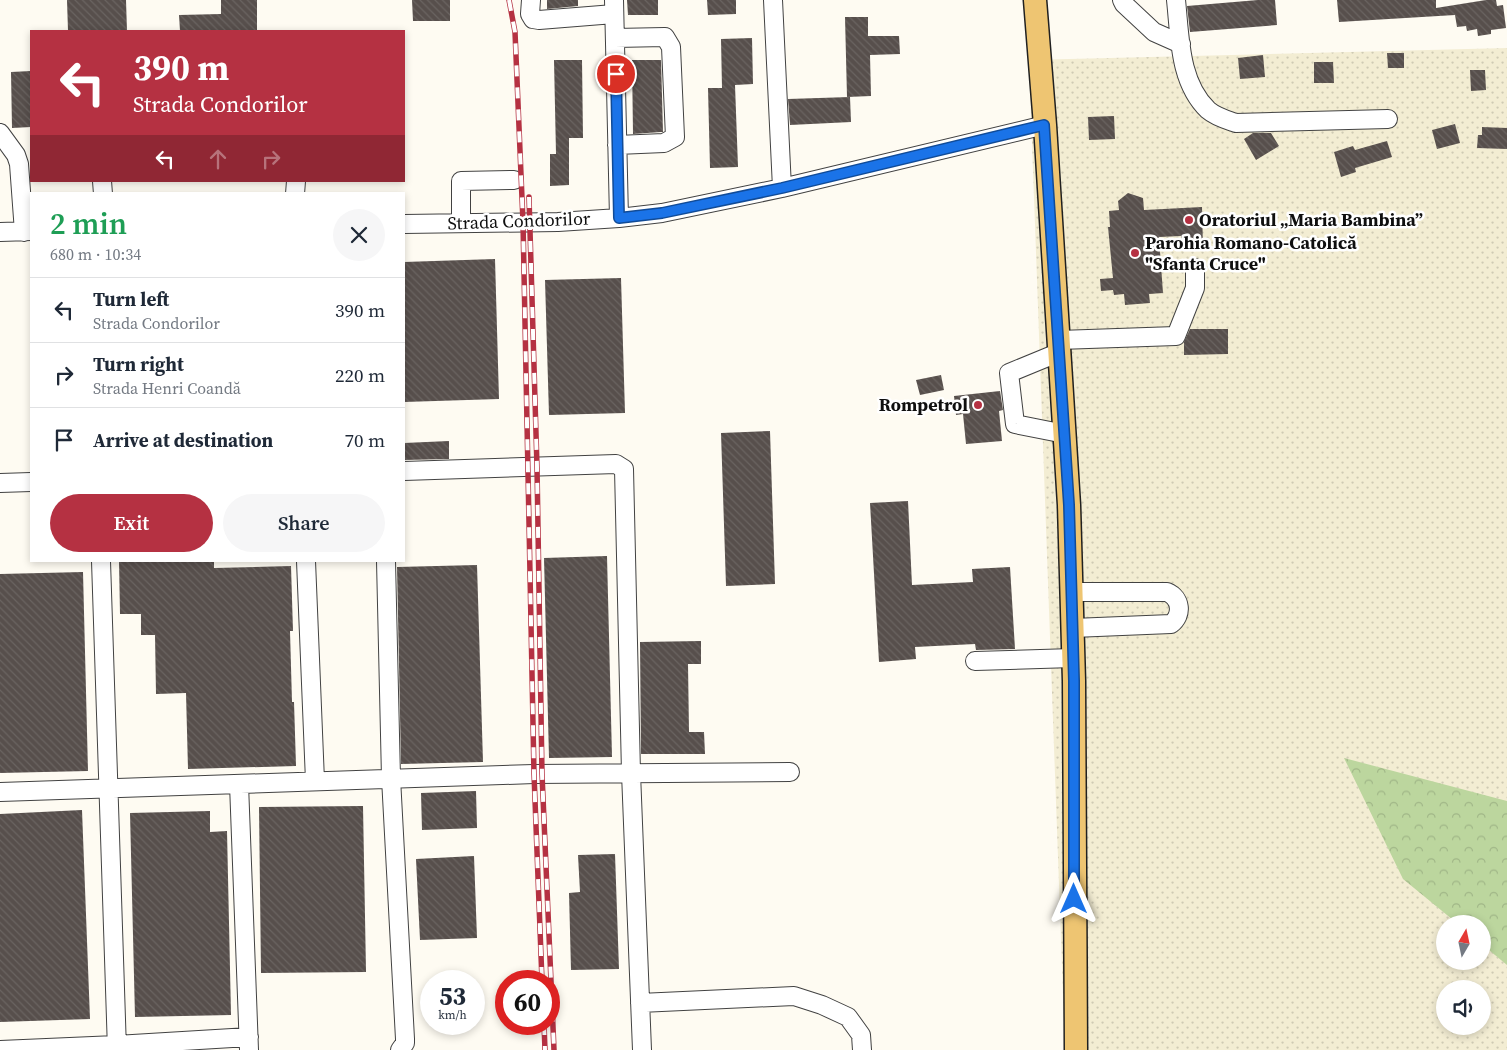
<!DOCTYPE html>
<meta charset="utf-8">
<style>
:root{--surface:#fff;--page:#f6f6f7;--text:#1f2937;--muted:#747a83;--line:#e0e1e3;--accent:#b53142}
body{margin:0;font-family:"Source Serif 4",serif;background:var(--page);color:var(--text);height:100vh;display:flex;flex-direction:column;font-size:19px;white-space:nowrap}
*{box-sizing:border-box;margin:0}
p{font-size:16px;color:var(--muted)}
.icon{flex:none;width:28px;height:28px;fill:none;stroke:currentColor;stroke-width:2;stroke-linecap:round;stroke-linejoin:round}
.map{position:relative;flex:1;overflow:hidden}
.drawer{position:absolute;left:30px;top:192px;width:375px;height:370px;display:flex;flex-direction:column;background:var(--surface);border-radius:0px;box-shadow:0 2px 8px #0003}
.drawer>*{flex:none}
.guide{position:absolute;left:30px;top:30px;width:375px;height:152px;border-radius:0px;box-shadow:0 2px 8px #0003;background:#b53142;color:#fff;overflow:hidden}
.needle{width:32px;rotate:9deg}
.tools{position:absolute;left:1436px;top:915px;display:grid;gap:10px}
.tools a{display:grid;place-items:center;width:55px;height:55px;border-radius:50%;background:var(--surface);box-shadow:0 2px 8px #0003;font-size:25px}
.speed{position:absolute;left:420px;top:970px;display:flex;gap:10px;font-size:25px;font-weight:700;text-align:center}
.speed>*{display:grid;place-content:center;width:65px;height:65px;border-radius:50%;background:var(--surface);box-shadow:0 2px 8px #0003;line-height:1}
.speed small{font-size:12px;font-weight:400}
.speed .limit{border:8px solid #d22;background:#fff;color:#111}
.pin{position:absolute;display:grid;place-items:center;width:42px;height:42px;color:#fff;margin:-21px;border:2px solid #fff;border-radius:50%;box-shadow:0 1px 5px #0007}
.me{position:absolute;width:55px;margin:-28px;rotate:0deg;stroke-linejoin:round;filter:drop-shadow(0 0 4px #0008)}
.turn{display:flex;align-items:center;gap:18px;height:105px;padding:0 20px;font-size:22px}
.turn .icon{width:65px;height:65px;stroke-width:2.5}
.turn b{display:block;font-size:35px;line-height:42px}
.lanes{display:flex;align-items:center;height:48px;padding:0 20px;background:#0003;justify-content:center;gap:25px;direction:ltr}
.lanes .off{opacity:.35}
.round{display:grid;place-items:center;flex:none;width:52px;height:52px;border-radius:26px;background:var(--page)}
.headline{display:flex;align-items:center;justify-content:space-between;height:85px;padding:0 20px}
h1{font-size:30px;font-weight:600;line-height:38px;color:#1e9e55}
.action{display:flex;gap:10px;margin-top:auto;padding:10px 20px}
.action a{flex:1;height:58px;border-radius:30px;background:var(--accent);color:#fff;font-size:20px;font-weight:600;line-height:58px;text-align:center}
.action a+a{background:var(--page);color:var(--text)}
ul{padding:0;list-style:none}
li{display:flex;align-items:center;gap:15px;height:65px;padding:0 20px;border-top:1px solid var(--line)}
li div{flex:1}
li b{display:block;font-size:19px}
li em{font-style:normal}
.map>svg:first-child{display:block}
.farmland{fill:url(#farmland-dots);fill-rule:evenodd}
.forest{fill:url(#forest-crowns)}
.building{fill:url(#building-back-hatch)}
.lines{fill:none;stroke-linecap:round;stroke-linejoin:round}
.minor-casing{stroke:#424242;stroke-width:20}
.major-casing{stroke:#202020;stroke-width:25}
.minor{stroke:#fff;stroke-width:18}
.major{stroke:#eec572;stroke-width:22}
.rail-casing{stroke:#b53142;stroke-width:5.5}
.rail{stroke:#fff;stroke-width:4;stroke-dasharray:11;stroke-linecap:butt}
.route-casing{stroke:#114b97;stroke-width:12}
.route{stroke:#1a73e8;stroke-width:9}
.poi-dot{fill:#b53142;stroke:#fff;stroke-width:2}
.labels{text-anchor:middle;stroke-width:5;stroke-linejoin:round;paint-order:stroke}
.poi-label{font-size:18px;font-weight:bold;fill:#0f0f0f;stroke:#fff;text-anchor:start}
.street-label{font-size:18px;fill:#0f0f0f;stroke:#fff}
</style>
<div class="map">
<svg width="1507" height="1050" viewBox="0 0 1507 1050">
<defs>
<pattern id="farmland-dots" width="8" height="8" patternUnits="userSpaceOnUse" patternTransform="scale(1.25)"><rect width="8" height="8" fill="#f3edd3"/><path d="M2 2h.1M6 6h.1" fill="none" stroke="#cfcab4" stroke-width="1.8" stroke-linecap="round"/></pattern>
<pattern id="forest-crowns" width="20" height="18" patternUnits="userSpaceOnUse" patternTransform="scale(1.25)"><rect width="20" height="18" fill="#bcd69e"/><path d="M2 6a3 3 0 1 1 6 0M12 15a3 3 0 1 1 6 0" fill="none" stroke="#a0b687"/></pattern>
<pattern id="building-back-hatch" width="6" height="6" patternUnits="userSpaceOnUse" patternTransform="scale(1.25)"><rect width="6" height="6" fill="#574f4c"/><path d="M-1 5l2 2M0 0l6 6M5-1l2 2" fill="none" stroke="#6a6461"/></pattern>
</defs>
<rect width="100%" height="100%" fill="#fefbf2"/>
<!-- farmland -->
<path class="farmland" d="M 1507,48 L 1507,1050 L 1065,1050 L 1029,60 ZM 1445,924 L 1482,924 L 1482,961 L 1445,961 ZM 1445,989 L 1482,989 L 1482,1026 L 1445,1026 Z"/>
<!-- forest -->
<path class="forest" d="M 1344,758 L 1507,801 L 1507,965 L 1483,945 L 1482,924 L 1458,924 L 1403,879 Z"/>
<!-- building -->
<path class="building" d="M 67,0 L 126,0 L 127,31 L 68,31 Z
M 221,0 L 257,0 L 257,31 L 180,31 L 179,15 L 221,14 Z
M 412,0 L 450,0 L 450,21 L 413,21 Z
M 547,0 L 578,0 L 578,6 L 547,9 Z
M 627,0 L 658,0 L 658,15 L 628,15 Z
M 707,0 L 736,0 L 736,14 L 708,15 Z
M 1258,0 L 1275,0 L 1277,25 L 1190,32 L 1187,6 Z
M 1337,0 L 1436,0 L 1436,8 L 1486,0 L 1496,0 L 1497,6 L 1503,5 L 1506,28 L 1491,30 L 1491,34 L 1478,36 L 1477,29 L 1467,31 L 1466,26 L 1457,27 L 1455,15 L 1339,22 Z
M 845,17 L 868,17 L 868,36 L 899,36 L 900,54 L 870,55 L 871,96 L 847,97 Z
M 752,38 L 753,84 L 735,85 L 738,167 L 710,168 L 708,88 L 722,88 L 721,39 Z
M 1387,53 L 1404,53 L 1404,68 L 1388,68 Z
M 1263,55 L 1265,77 L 1240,79 L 1238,58 Z
M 554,60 L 582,60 L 583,138 L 569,138 L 569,185 L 550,186 L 550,154 L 556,154 Z
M 632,60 L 661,60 L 663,132 L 661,132 L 633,134 Z
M 1314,62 L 1333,62 L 1334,83 L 1314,83 Z
M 1470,70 L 1485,70 L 1486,90 L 1471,91 Z
M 31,71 L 31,127 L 12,128 L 11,72 Z
M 850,97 L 851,122 L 790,125 L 788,99 Z
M 1114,116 L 1115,139 L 1089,140 L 1088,117 Z
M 1455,124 L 1460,143 L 1437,149 L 1432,130 Z
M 1482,127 L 1507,128 L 1507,149 L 1477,148 L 1478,135 L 1482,135 Z
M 1253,133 L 1271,133 L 1279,146 L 1256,160 L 1244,139 Z
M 1387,141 L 1392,157 L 1355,168 L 1356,172 L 1341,177 L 1334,152 L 1353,146 L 1355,150 Z
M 1128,193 L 1143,198 L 1144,210 L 1202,207 L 1203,248 L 1182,249 L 1181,236 L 1159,237 L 1163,293 L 1149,294 L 1150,303 L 1125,305 L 1124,294 L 1114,295 L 1113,290 L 1101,291 L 1100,279 L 1113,278 L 1108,227 L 1110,227 L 1109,211 L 1119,210 L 1118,201 Z
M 495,259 L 499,399 L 404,402 L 404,262 Z
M 621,278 L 625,413 L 549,415 L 545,280 Z
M 1190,329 L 1228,329 L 1228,354 L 1184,355 L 1184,342 Z
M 941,375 L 944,390 L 920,395 L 916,380 Z
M 1000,391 L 1003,410 L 999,411 L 1002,441 L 966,444 L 963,414 L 956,415 L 954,396 Z
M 770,431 L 775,584 L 726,586 L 721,433 Z
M 449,441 L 449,459 L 404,460 L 404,443 Z
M 908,501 L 912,585 L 973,582 L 972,569 L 1010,567 L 1015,649 L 976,650 L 975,644 L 915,647 L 916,659 L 879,662 L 870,503 Z
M 607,556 L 612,757 L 549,758 L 544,558 Z
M 119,561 L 214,561 L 214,568 L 291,566 L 293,631 L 290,631 L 292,702 L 294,702 L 296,766 L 188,769 L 186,693 L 156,694 L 155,635 L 141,635 L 141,614 L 120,614 Z
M 477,565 L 483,762 L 401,764 L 397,567 Z
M 83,572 L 88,771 L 0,773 L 0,574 Z
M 701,641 L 701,664 L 688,664 L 689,732 L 704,732 L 705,754 L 641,754 L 640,642 Z
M 476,791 L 477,828 L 422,830 L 421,793 Z
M 363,806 L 366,972 L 261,973 L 259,807 Z
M 82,810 L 90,1019 L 0,1022 L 0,814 Z
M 210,811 L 210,832 L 227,831 L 231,1015 L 135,1017 L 130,813 Z
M 615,854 L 619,969 L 571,970 L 569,893 L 580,892 L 578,855 Z
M 474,856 L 477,938 L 420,940 L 416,859 Z"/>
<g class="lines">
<defs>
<path id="minor" d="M 531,0 L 530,14 L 533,19 L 539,20 L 614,14
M 614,0 L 619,218
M 773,0 L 782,188
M 1122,0 L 1124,4 L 1154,32 L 1181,44
M 1176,0 C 1180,37 1179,82 1208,110 C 1216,117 1227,120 1236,123 L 1388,119
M 615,38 L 665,37 L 671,47 L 675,137 L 664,143 L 617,145
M 0,133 L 16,155 L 19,164 L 24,232
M 102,181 L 103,194
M 295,194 L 296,181
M 461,223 L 461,181 L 514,180
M 404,224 L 558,222 L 619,218 L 662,213 L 782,188 L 1045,125
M 0,232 L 31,231
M 1059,340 L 1176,336 L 1195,288 L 1195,268
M 1060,352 L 1009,373 L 1015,424 L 1065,434
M 404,471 L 616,464 L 624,469 L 631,773 L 642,1050
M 0,483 L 31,482
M 101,561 L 117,1050
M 306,561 L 315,781
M 386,561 L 391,778 L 405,1039 L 405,1043 L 400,1050
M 1072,592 L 1167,592 C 1181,598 1183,615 1171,624 L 1073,628
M 975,661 L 1073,658
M 239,784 L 249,1050
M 0,792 L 534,774 L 790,772
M 640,1003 L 794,996 L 822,1005 L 848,1017 L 861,1035 L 862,1050
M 0,1050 L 116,1045 L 249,1037"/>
<path id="major" d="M 1035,0 L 1045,125 L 1069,505 L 1074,681 L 1076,1050"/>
</defs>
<!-- minor casing -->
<use href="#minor" class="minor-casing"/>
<!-- major casing -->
<use href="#major" class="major-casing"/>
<!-- minor -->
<use href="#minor" class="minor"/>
<!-- major -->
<use href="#major" class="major"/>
<defs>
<path id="rail" d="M 509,0 L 515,32 L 523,222 L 534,774 L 542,981
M 529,197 L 537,467 L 542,774 L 554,1050
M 544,1024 L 545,1050"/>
</defs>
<!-- rail casing -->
<use href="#rail" class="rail-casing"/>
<!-- rail -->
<use href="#rail" class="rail"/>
</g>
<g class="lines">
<defs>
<path id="route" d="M 616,74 L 619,218 L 662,213 L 782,188 L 1044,125 L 1069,505 L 1074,681 L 1074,899"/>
</defs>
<!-- route casing -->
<use href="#route" class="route-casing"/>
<!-- route -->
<use href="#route" class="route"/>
</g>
<!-- markers -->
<g class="poi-dot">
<circle cx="1189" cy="220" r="5"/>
<circle cx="1135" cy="253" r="5"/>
<circle cx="978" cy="405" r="5"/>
</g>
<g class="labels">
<!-- poi labels -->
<g class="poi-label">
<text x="1199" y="226">Oratoriul „Maria Bambina”</text>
<text x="1145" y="249">Parohia Romano-Catolică<tspan x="1145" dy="21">"Sfanta Cruce"</tspan></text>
<text x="968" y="411" text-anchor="end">Rompetrol</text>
</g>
<!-- street labels -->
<g class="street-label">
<text transform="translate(519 221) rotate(-2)" y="6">Strada Condorilor</text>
</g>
</g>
</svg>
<div class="tools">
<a><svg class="needle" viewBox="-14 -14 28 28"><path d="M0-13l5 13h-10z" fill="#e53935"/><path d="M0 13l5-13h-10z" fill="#747a83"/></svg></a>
<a><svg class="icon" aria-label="sound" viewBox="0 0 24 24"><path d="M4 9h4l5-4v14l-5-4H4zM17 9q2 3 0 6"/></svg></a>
</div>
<div class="speed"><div>53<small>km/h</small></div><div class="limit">60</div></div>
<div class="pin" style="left:616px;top:74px;background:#d93025"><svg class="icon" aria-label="arrive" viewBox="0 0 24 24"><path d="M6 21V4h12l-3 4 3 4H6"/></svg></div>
<svg class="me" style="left:1074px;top:899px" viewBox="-20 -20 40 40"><path d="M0-17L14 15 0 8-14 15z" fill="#1a73e8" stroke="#fff" stroke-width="4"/></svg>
<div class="guide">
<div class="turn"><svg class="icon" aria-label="left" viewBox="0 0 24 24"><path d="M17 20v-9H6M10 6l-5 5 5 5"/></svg><div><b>390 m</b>Strada Condorilor</div></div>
<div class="lanes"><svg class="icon" aria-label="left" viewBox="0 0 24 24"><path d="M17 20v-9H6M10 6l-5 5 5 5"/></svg><svg class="icon off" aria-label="ahead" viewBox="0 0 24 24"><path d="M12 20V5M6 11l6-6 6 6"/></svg><svg class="icon off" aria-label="right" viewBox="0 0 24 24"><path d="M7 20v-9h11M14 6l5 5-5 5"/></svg></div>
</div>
<section class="drawer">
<div class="headline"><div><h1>2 min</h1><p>680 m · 10:34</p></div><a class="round"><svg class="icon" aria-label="close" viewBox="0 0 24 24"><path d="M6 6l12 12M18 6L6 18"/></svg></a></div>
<ul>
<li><svg class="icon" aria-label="left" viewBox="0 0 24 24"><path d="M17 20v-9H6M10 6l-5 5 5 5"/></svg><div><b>Turn left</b><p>Strada Condorilor</p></div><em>390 m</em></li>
<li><svg class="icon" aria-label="right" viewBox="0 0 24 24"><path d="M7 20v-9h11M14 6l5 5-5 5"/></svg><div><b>Turn right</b><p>Strada Henri Coandă</p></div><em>220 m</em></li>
<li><svg class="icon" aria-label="arrive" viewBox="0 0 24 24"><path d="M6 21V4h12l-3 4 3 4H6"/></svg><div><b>Arrive at destination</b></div><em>70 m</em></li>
</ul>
<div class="action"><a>Exit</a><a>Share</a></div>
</section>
</div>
